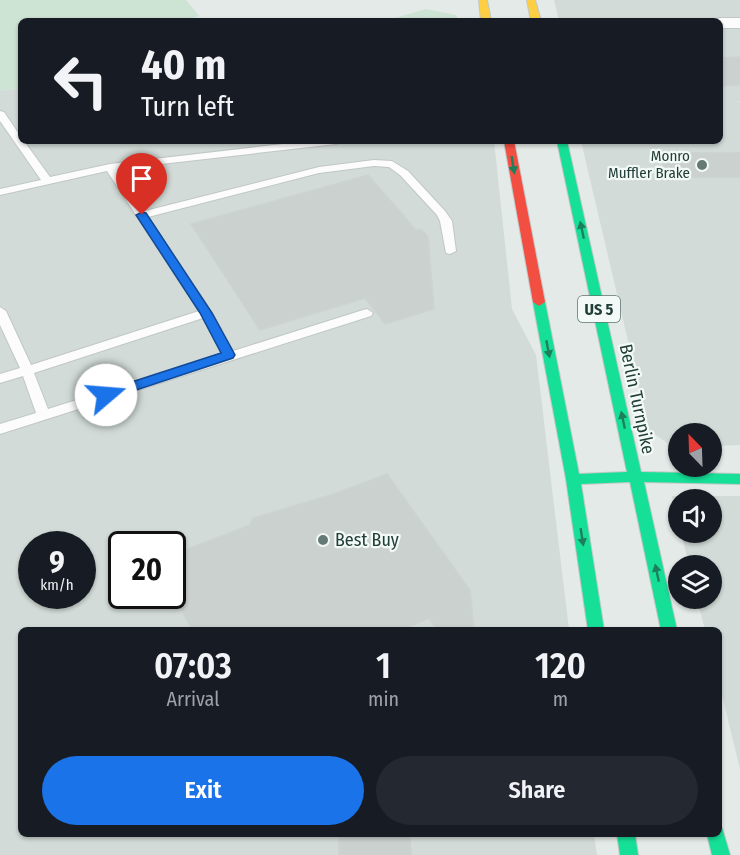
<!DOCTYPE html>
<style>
:root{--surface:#171b24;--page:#242831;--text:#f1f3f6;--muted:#9ea1a6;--accent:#1a73e8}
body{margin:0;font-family:"Fira Sans Condensed",sans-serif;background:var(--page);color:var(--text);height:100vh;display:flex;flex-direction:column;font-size:22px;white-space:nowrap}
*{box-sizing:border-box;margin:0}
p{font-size:20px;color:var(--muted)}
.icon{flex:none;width:33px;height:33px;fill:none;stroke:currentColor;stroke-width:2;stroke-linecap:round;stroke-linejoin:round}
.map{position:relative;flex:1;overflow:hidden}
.details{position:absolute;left:18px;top:627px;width:704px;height:210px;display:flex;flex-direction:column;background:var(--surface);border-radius:9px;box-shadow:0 2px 4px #0004}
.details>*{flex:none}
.top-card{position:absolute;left:18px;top:18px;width:705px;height:126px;border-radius:9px;box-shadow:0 2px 4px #0004;background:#171b24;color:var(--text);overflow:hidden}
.needle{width:39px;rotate:337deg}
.tools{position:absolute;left:668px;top:423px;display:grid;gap:12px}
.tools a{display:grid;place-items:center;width:54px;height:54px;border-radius:50%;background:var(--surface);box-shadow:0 2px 4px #0004;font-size:30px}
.speed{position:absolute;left:18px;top:531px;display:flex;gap:12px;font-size:30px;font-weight:700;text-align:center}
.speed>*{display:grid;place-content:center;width:78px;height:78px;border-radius:50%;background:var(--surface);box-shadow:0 2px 4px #0004;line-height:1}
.speed small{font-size:15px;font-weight:400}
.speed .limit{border:3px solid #111;border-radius:9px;background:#fff;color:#111}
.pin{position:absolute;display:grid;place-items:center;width:51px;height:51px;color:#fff;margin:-62px -26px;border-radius:50% 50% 50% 0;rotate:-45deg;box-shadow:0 0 6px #0007}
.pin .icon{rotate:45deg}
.me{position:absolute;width:66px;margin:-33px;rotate:72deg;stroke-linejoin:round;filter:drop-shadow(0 0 4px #0008)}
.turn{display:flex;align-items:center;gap:21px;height:126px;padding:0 24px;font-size:27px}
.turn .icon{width:78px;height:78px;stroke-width:2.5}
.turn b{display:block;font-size:42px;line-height:51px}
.eta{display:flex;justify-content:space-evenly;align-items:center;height:102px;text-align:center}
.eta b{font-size:36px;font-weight:600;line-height:42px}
.action{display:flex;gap:12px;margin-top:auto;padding:12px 24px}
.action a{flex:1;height:69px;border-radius:36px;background:var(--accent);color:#fff;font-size:24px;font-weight:600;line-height:69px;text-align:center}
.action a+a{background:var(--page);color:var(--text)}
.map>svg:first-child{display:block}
.built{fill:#d2dbd7;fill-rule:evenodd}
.green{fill:#cde3d4}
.building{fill:#cbd1cf;stroke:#cdd3d0;stroke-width:1.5}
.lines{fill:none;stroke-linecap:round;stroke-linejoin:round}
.lane-casing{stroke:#c1c7c4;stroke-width:2}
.street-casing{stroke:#c1c7c4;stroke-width:2}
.fast-casing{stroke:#c0c8c5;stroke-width:2}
.slow-casing{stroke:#c0c8c5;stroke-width:2}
.jam-casing{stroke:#c0c8c5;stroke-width:2}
.lane{fill:#fbfcfb;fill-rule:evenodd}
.street{fill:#fbfcfb;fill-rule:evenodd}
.fast{fill:#16e098;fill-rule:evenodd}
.slow{fill:#ffcf43;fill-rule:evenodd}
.jam{fill:#f24e42;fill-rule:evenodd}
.oneway{fill:#1d7f5e}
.route{fill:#1a73e8;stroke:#114b97;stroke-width:1.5}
.poi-dot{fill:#657a75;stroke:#f2f9f6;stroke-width:2}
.labels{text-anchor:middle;stroke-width:4.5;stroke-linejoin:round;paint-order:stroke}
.far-poi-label{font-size:15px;fill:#213e37;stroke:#f2f9f6;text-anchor:end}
.shield{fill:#f2f9f6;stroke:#607670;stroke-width:1.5}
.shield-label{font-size:16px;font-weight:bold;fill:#213e37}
.street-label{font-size:18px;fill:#213e37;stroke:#f2f9f6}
.poi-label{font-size:18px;fill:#213e37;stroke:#f2f9f6;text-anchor:start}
</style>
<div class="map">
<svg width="740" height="855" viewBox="0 0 740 855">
<rect width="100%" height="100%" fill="#e4eae7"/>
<!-- built -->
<path class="built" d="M 554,0 L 740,0 L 740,101 L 736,102 L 740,102 L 740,445 L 711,446 L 711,434 L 678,434 L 678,447 L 674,448 L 649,430 L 581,141 L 720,141 L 720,21 L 559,21 Z
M 21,88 L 21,141 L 494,141 L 512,309 L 536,355 L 569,630 L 21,630 L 21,834 L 594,834 L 597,855 L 0,855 L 0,91 ZM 32,544 L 82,544 L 82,596 L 32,596 ZM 122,544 L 172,544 L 172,596 L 122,596 Z
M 672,496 L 740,496 L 740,769 L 719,683 L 718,630 L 705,630 L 697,599 L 711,598 L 711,566 L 689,565 L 681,533 L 711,532 L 711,500 L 678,500 L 678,521 Z"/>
<!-- green -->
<path class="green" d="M 0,0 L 186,0 L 199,16 L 185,21 L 21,21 L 21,88 L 0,91 Z
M 426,9 L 456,15 L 459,21 L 385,21 Z"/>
<!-- building -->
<path class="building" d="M 740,57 L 740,85 L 720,86 L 720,58 Z
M 660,153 L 740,153 L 740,177 L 667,177 Z
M 368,175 L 416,230 L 421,229 L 428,237 L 434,309 L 385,324 L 365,298 L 260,330 L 191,224 Z
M 387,474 L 470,590 L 474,630 L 437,630 L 429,618 L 402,630 L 192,630 L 172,591 L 172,555 L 250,525 L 253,518 L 334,494 Z
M 339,834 L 410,834 L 411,855 L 339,855 Z"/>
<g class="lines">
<defs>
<path id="lane" d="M 0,111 L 4,112 L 21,137 L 21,141 L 24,141 L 50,177 L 110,164 L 309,141 L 341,141 L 336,144 L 117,169 L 145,211 L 319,167 L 374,160 L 392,161 L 408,171 L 445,211 L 452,221 L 456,251 L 450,254 L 446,253 L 440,221 L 437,215 L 400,175 L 389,167 L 374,166 L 319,173 L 148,217 L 212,313 L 233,351 L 363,310 L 367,309 L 373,313 L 371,316 L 0,434 L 0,424 L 36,413 L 23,376 L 0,383 L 0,374 L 20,368 L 0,325 L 0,307 L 6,311 L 31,365 L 199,311 L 107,171 L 0,195 L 0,189 L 41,180 L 0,121 ZM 203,318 L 222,354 L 48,409 L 34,373 Z"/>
<path id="street" d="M 720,18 L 740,18 L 740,28 L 720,28 L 720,21 L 712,21 Z"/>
<path id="fast" d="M 557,141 L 567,141 L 641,472 L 740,474 L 740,484 L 644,482 L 677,630 L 661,630 L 630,482 L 581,484 L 604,630 L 588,630 L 566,479 L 533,302 L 535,299 L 543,299 L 545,302 L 579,474 L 627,472 Z
M 718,827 L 722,828 L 730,855 L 712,855 L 707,834 L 718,834 Z
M 617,834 L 635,834 L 638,855 L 620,855 Z"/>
<path id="slow" d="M 479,0 L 487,0 L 491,21 L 481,21 Z
M 527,0 L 535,0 L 541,21 L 531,21 Z"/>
<path id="jam" d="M 504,141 L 514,141 L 545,302 L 539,306 L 533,302 Z"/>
</defs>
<!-- lane casing -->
<use href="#lane" class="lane-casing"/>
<!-- street casing -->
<use href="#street" class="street-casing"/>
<!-- fast casing -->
<use href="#fast" class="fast-casing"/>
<!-- slow casing -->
<use href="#slow" class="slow-casing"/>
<!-- jam casing -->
<use href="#jam" class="jam-casing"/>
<!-- lane -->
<use href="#lane" class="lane"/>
<!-- street -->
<use href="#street" class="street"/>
<!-- fast -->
<use href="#fast" class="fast"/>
<!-- slow -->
<use href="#slow" class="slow"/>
<!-- jam -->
<use href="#jam" class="jam"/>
</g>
<!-- one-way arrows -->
<defs><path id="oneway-solid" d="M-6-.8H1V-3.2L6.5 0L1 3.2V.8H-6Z" transform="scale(1.5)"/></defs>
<g class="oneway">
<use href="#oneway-solid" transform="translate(513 165) rotate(81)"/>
<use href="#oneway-solid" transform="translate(582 230) rotate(-102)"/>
<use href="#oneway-solid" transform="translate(548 349) rotate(79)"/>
<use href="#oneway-solid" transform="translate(623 420) rotate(-102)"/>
<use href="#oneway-solid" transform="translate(582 537) rotate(81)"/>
<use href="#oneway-solid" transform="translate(657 573) rotate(-102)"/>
</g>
<!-- route -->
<path class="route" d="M 142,212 L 146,213 L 212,313 L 235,355 L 233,358 L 106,400 L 101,398 L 99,395 L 101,392 L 221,353 L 200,313 L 136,215 Z"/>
<!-- markers -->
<g class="poi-dot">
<circle cx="702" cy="165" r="6"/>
<circle cx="323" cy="540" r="6"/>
</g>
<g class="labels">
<!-- far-poi labels -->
<g class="far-poi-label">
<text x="690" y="161">Monro<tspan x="690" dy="17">Muffler Brake</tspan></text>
</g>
<!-- shield labels -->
<rect class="shield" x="578" y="296" width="42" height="26" rx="4.5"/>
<g class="shield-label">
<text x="599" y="315">US 5</text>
</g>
<!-- street labels -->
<g class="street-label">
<text transform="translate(637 399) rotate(78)" y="6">Berlin Turnpike</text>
</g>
<!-- poi labels -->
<g class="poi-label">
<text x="335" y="546">Best Buy</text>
</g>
</g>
</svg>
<div class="tools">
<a><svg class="needle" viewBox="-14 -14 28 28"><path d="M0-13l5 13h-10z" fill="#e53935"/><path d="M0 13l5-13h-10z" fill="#9ea1a6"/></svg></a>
<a><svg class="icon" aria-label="sound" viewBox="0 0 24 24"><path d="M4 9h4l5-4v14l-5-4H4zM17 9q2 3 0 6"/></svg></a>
<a><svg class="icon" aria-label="layers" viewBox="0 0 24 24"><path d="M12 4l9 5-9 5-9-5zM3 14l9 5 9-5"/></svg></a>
</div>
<div class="speed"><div>9<small>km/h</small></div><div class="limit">20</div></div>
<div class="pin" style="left:142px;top:215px;background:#d93025"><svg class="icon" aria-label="arrive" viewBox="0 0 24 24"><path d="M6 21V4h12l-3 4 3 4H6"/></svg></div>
<svg class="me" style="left:106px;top:395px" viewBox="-20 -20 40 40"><circle r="19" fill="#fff"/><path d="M0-13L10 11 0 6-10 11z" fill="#1a73e8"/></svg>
<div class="top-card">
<div class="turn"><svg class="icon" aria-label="left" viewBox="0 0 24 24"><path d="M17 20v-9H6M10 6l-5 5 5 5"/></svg><div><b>40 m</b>Turn left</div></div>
</div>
<section class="details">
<div class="eta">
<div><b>07:03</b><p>Arrival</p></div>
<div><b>1</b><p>min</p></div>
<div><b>120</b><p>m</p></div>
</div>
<div class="action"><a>Exit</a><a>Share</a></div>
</section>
</div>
